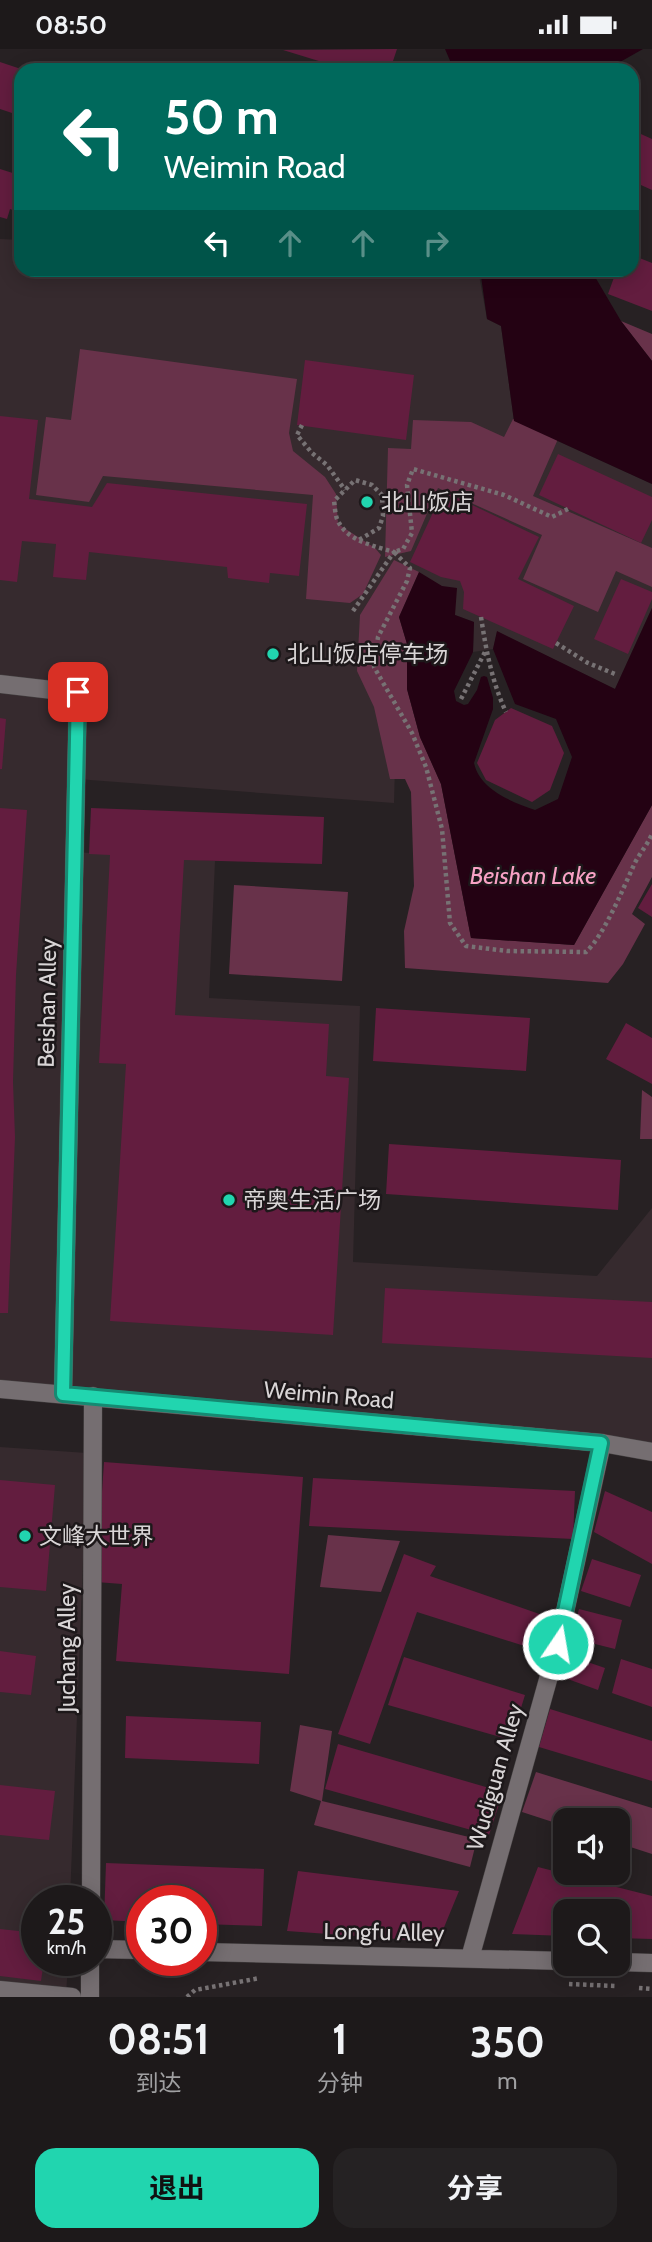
<!DOCTYPE html>
<html lang="zh">
<meta charset="utf-8">
<style>
:root{--surface:#1d191a;--page:#252223;--text:#f1f3f6;--muted:#a0a0a2;--line:#3b3839;--accent:#21d5af}
body{margin:0;font-family:Cabin,"Noto Sans SC",sans-serif;background:var(--page);color:var(--text);height:100vh;display:flex;flex-direction:column;font-size:26px;white-space:nowrap}
*{box-sizing:border-box;margin:0}
p{font-size:23px;color:var(--muted)}
.icon{flex:none;width:38px;height:38px;fill:none;stroke:currentColor;stroke-width:2;stroke-linecap:round;stroke-linejoin:round}
.map{position:relative;height:1948px;overflow:hidden}
.details{display:flex;flex-direction:column;background:var(--surface);flex:1}
.details>*{flex:none}
.banner{position:absolute;left:14px;top:14px;width:625px;height:214px;border-radius:21px;box-shadow:0 4px 18px #0003,0 0 0 2px var(--line);background:#00695c;color:#fff;overflow:hidden}
.buttons{position:absolute;left:553px;top:1759px;display:grid;gap:14px}
.buttons a{display:grid;place-items:center;width:77px;height:77px;border-radius:14px;background:var(--surface);box-shadow:0 4px 18px #0003,0 0 0 2px var(--line);font-size:35px}
.speed{position:absolute;left:21px;top:1836px;display:flex;gap:14px;font-size:35px;font-weight:700;text-align:center}
.speed>*{display:grid;place-content:center;width:91px;height:91px;border-radius:50%;background:var(--surface);box-shadow:0 4px 18px #0003,0 0 0 2px var(--line);line-height:1}
.speed small{font-size:18px;font-weight:400}
.speed .limit{border:10px solid #d22;background:#fff;color:#111}
.pin{position:absolute;display:grid;place-items:center;width:60px;height:60px;color:#fff;margin:-30px;border-radius:14px;box-shadow:0 4px 10px #0006}
.me{position:absolute;width:77px;margin:-38px;rotate:12deg;stroke-linejoin:round;filter:drop-shadow(0 0 5px #0008)}
.turn{display:flex;align-items:center;gap:24px;height:147px;padding:0 35px;font-size:32px}
.turn .icon{width:91px;height:91px;stroke-width:2.5}
.turn b{display:block;font-size:49px;line-height:60px}
.lanes{display:flex;align-items:center;height:66px;padding:0 35px;background:#0003;justify-content:center;gap:35px;direction:ltr}
.lanes .off{opacity:.35}
.eta{display:flex;justify-content:space-evenly;align-items:center;height:119px;text-align:center}
.eta b{font-size:42px;font-weight:700;line-height:49px}
.action{display:flex;gap:14px;margin-top:auto;padding:14px 35px}
.action a{flex:1;height:80px;border-radius:21px;background:var(--accent);color:#111;font-size:28px;font-weight:700;line-height:80px;text-align:center}
.action a+a{background:var(--page);color:var(--text)}
.status{display:flex;justify-content:space-between;align-items:center;height:49px;padding:0 35px;background:var(--surface);direction:ltr}
.status svg{height:19px;fill:currentColor}
.map>svg:first-child{display:block}
.built{fill:#362a2e}
.green{fill:#68324a}
.water{fill:#240213}
.building{fill:#631d3f}
.lines{fill:none;stroke-linecap:round;stroke-linejoin:round}
.street-casing{stroke:#444041;stroke-width:19}
.secondary-casing{stroke:#444041;stroke-width:19}
.path{stroke:#777274;stroke-width:4.5;stroke-dasharray:3.5 3.5;stroke-linecap:butt}
.street{stroke:#756e71;stroke-width:18}
.secondary{stroke:#756e71;stroke-width:18}
.route-casing{stroke:#158a72;stroke-width:18}
.route{stroke:#21d5af;stroke-width:12}
.poi-dot{fill:#21d5af;stroke:#1d181a;stroke-width:2.5}
.labels{text-anchor:middle;stroke-width:5;stroke-linejoin:round;paint-order:stroke}
.poi-label{font-size:23px;fill:#d9d5d6;stroke:#1d181a;text-anchor:start}
.street-label{font-size:23px;fill:#d9d5d6;stroke:#1d181a}
.water-label{font-size:24px;font-style:italic;fill:#f8a2c5;stroke:#1d181a}
</style>
<div class="status"><b>08:50</b><svg viewBox="0 0 49 12"><path d="M0 12V9h3v3zM5 12V6h3v6zM10 12V3h3v9zM15 12V0h3v12zM26 1h20v11H26zM47 4h2v5h-2z"/></svg></div>
<div class="map">
<svg width="652" height="1948" viewBox="0 0 652 1948">
<rect width="100%" height="100%" fill="#272123"/>
<!-- built -->
<path class="built" d="M 0,190 L 21,191 L 21,220 L 409,220 L 479,226 L 487,270 L 501,277 L 514,372 L 652,435 L 652,559 L 615,640 L 497,583 L 493,600 L 473,603 L 474,573 L 455,566 L 455,556 L 399,568 L 394,754 L 77,730 L 75,803 L 215,812 L 209,949 L 360,957 L 353,1213 L 597,1227 L 652,1159 L 652,1403 L 0,1340 Z
M 0,1398 L 87,1404 L 70,1851 L 37,1852 L 37,1911 L 68,1911 L 66,1948 L 0,1948 Z"/>
<!-- green -->
<path class="green" d="M 621,272 L 652,285 L 652,312 Z
M 80,300 L 297,330 L 289,384 L 293,402 L 325,428 L 336,445 L 338,475 L 375,499 L 381,506 L 363,545 L 350,554 L 306,550 L 313,446 L 103,427 L 89,453 L 36,446 L 46,368 L 71,371 Z
M 513,370 L 558,390 L 533,447 L 652,499 L 652,538 L 616,522 L 598,563 L 523,530 L 542,486 L 438,439 L 411,502 L 385,508 L 388,399 L 411,400 L 413,371 L 471,373 L 504,388 Z
M 394,511 L 419,523 L 399,568 L 407,595 L 407,640 L 420,688 L 441,735 L 471,889 L 574,896 L 652,756 L 652,828 L 632,865 L 645,875 L 623,915 L 608,934 L 405,919 L 404,882 L 414,837 L 411,743 L 405,730 L 390,730 L 374,658 L 357,622 L 360,566 Z
M 234,836 L 348,843 L 342,932 L 229,925 Z
M 642,1041 L 652,1048 L 652,1090 L 640,1090 Z
M 328,1486 L 400,1492 L 381,1543 L 320,1538 Z
M 300,1676 L 332,1682 L 322,1752 L 477,1790 L 470,1818 L 314,1776 L 321,1752 L 290,1742 Z
M 536,1723 L 652,1759 L 652,1805 L 618,1794 L 618,1771 L 565,1771 L 565,1777 L 522,1763 Z"/>
<!-- water -->
<path class="water" d="M 445,0 L 643,0 L 606,21 L 454,21 Z
M 480,220 L 591,221 L 621,272 L 652,312 L 652,435 L 514,372 L 501,277 L 487,270 Z
M 419,523 L 442,537 L 457,539 L 455,566 L 474,573 L 473,603 L 454,642 L 456,652 L 464,656 L 468,655 L 477,641 L 481,628 L 484,627 L 487,628 L 493,649 L 493,660 L 474,714 C 480,741 512,753 535,761 L 558,750 L 572,708 L 556,670 L 515,655 L 493,600 L 497,582 L 615,640 L 652,559 L 652,756 L 574,896 L 471,889 L 441,735 L 420,688 L 407,640 L 407,595 L 399,568 Z"/>
<!-- building -->
<path class="building" d="M 397,0 L 390,21 L 348,21 L 283,1 Z
M 0,13 L 21,20 L 21,67 L 0,60 Z
M 632,81 L 652,90 L 652,141 L 632,132 Z
M 0,120 L 19,126 L 21,121 L 21,164 L 10,160 L 7,170 L 0,168 Z
M 632,206 L 652,214 L 652,262 L 608,245 L 617,220 L 632,220 Z
M 305,311 L 414,326 L 406,391 L 297,376 Z
M 0,367 L 38,371 L 29,450 L 92,458 L 107,434 L 307,455 L 299,527 L 270,524 L 269,534 L 228,529 L 227,518 L 89,503 L 86,531 L 53,528 L 56,495 L 22,492 L 17,533 L 0,531 Z
M 558,405 L 652,448 L 652,471 L 641,494 L 539,446 Z
M 443,442 L 539,488 L 518,530 L 574,557 L 553,600 L 463,560 L 464,543 L 460,532 L 441,528 L 410,513 Z
M 621,530 L 652,543 L 652,550 L 628,605 L 594,590 Z
M 511,659 L 552,677 L 564,704 L 550,741 L 532,753 L 486,731 L 477,714 L 495,671 Z
M 0,669 L 6,670 L 2,720 L 0,720 Z
M 0,759 L 27,761 L 16,926 L 13,1033 L 15,1088 L 8,1264 L 0,1264 Z
M 91,759 L 324,768 L 322,815 L 184,811 L 175,966 L 329,975 L 326,1027 L 349,1029 L 333,1286 L 110,1272 L 126,1015 L 99,1014 L 110,806 L 89,805 Z
M 652,835 L 652,868 L 638,859 Z
M 376,959 L 530,969 L 526,1022 L 373,1012 Z
M 626,974 L 652,989 L 652,1035 L 606,1010 Z
M 389,1095 L 621,1111 L 618,1161 L 386,1145 Z
M 385,1239 L 652,1253 L 652,1309 L 382,1294 Z
M 104,1413 L 303,1428 L 289,1625 L 116,1612 L 122,1535 L 96,1533 Z
M 313,1429 L 575,1442 L 573,1490 L 309,1477 Z
M 0,1431 L 55,1436 L 46,1542 L 0,1538 Z
M 605,1442 L 652,1463 L 652,1515 L 594,1483 Z
M 404,1505 L 436,1517 L 430,1527 L 548,1568 L 540,1602 L 417,1563 L 370,1695 L 338,1685 Z
M 592,1510 L 641,1526 L 630,1558 L 581,1542 Z
M 579,1560 L 622,1571 L 615,1600 L 571,1589 Z
M 0,1602 L 36,1607 L 31,1646 L 0,1643 Z
M 570,1607 L 605,1619 L 598,1641 L 562,1628 Z
M 404,1608 L 525,1646 L 511,1691 L 388,1656 Z
M 621,1610 L 652,1620 L 652,1658 L 612,1644 Z
M 550,1660 L 652,1692 L 652,1732 L 539,1698 Z
M 126,1667 L 261,1673 L 259,1715 L 125,1709 Z
M 338,1695 L 503,1743 L 489,1786 L 325,1740 Z
M 0,1736 L 55,1742 L 49,1791 L 0,1786 Z
M 106,1814 L 264,1820 L 262,1877 L 201,1875 L 201,1852 L 142,1852 L 142,1873 L 104,1871 Z
M 538,1818 L 652,1847 L 652,1890 L 618,1889 L 618,1862 L 565,1862 L 565,1887 L 512,1885 Z
M 298,1822 L 459,1842 L 438,1893 L 287,1882 Z
M 0,1880 L 37,1884 L 37,1911 L 44,1911 L 41,1932 L 0,1927 Z"/>
<g class="lines">
<defs>
<path id="street" d="M 0,635 L 78,644 L 63,1345
M 91,1852 L 93,1347
M 96,1900 L 142,1901
M 201,1903 L 565,1912
M 470,1909 L 558,1595 L 602,1394
M 618,1913 L 652,1914
M 0,1941 L 72,1948
M 90,1948 L 90,1911"/>
<path id="secondary" d="M 0,1340 L 602,1394 L 652,1403"/>
</defs>
<!-- street casing -->
<use href="#street" class="street-casing"/>
<!-- secondary casing -->
<use href="#secondary" class="secondary-casing"/>
<!-- path -->
<path class="path" d="M 302,376 L 297,386 L 312,404 L 327,416 L 345,441
M 568,460 L 552,468 L 504,446 L 413,420 L 407,436 L 412,484 L 403,500 L 394,503 L 410,519 L 407,532 L 378,588 L 374,618 L 412,684 L 426,718 L 442,780 L 450,874 L 466,897 L 507,902 L 586,903 C 604,886 622,842 633,818 C 638,806 647,797 652,785
M 353,562 L 394,503 C 375,497 350,493 339,474 C 335,468 335,458 334,452 L 355,431 L 372,436 L 382,446 L 383,467 L 379,479 L 359,491
M 481,568 C 486,601 492,633 506,663
M 556,594 L 588,614 L 615,625
M 461,650 L 486,601
M 569,1935 L 616,1937
M 639,1939 L 652,1940
M 187,1948 L 195,1941 L 260,1929"/>
<!-- street -->
<use href="#street" class="street"/>
<!-- secondary -->
<use href="#secondary" class="secondary"/>
</g>
<g class="lines">
<defs>
<path id="route" d="M 78,643 L 63,1345 L 601,1394 L 558,1595"/>
</defs>
<!-- route casing -->
<use href="#route" class="route-casing"/>
<!-- route -->
<use href="#route" class="route"/>
</g>
<!-- markers -->
<g class="poi-dot">
<circle cx="367" cy="453" r="7"/>
<circle cx="273" cy="605" r="7"/>
<circle cx="229" cy="1151" r="7"/>
<circle cx="25" cy="1487" r="7"/>
</g>
<g class="labels">
<!-- poi labels -->
<g class="poi-label">
<text x="381" y="461">北山饭店</text>
<text x="287" y="613">北山饭店停车场</text>
<text x="243" y="1159">帝奥生活广场</text>
<text x="39" y="1495">文峰大世界</text>
</g>
<!-- street labels -->
<g class="street-label">
<text transform="translate(47 954) rotate(-89)" y="8">Beishan Alley</text>
<text transform="translate(329 1346) rotate(5)" y="8">Weimin Road</text>
<text transform="translate(67 1599) rotate(-90)" y="8">Juchang Alley</text>
<text transform="translate(495 1728) rotate(-74)" y="8">Wudiguan Alley</text>
<text transform="translate(384 1883) rotate(1)" y="8">Longfu Alley</text>
</g>
<!-- water labels -->
<g class="water-label">
<text x="533" y="835">Beishan Lake</text>
</g>
</g>
</svg>
<div class="buttons">
<a><svg class="icon" aria-label="sound" viewBox="0 0 24 24"><path d="M4 9h4l5-4v14l-5-4H4zM17 9q2 3 0 6"/></svg></a>
<a><svg class="icon" aria-label="search" viewBox="0 0 24 24"><circle cx="10" cy="10" r="6"/><path d="M15 15l6 6"/></svg></a>
</div>
<div class="speed"><div>25<small>km/h</small></div><div class="limit">30</div></div>
<div class="pin" style="left:78px;top:643px;background:#d93025"><svg class="icon" aria-label="arrive" viewBox="0 0 24 24"><path d="M6 21V4h12l-3 4 3 4H6"/></svg></div>
<svg class="me" style="left:558px;top:1595px" viewBox="-20 -20 40 40"><circle r="17" fill="#21d5af" stroke="#fff" stroke-width="3"/><path d="M0-11L8 9 0 5-8 9z" fill="#fff"/></svg>
<div class="banner">
<div class="turn"><svg class="icon" aria-label="left" viewBox="0 0 24 24"><path d="M17 20v-9H6M10 6l-5 5 5 5"/></svg><div><b>50 m</b>Weimin Road</div></div>
<div class="lanes"><svg class="icon" aria-label="left" viewBox="0 0 24 24"><path d="M17 20v-9H6M10 6l-5 5 5 5"/></svg><svg class="icon off" aria-label="ahead" viewBox="0 0 24 24"><path d="M12 20V5M6 11l6-6 6 6"/></svg><svg class="icon off" aria-label="ahead" viewBox="0 0 24 24"><path d="M12 20V5M6 11l6-6 6 6"/></svg><svg class="icon off" aria-label="right" viewBox="0 0 24 24"><path d="M7 20v-9h11M14 6l5 5-5 5"/></svg></div>
</div>
</div>
<section class="details">
<div class="eta">
<div><b>08:51</b><p>到达</p></div>
<div><b>1</b><p>分钟</p></div>
<div><b>350</b><p>m</p></div>
</div>
<div class="action"><a>退出</a><a>分享</a></div>
</section>
